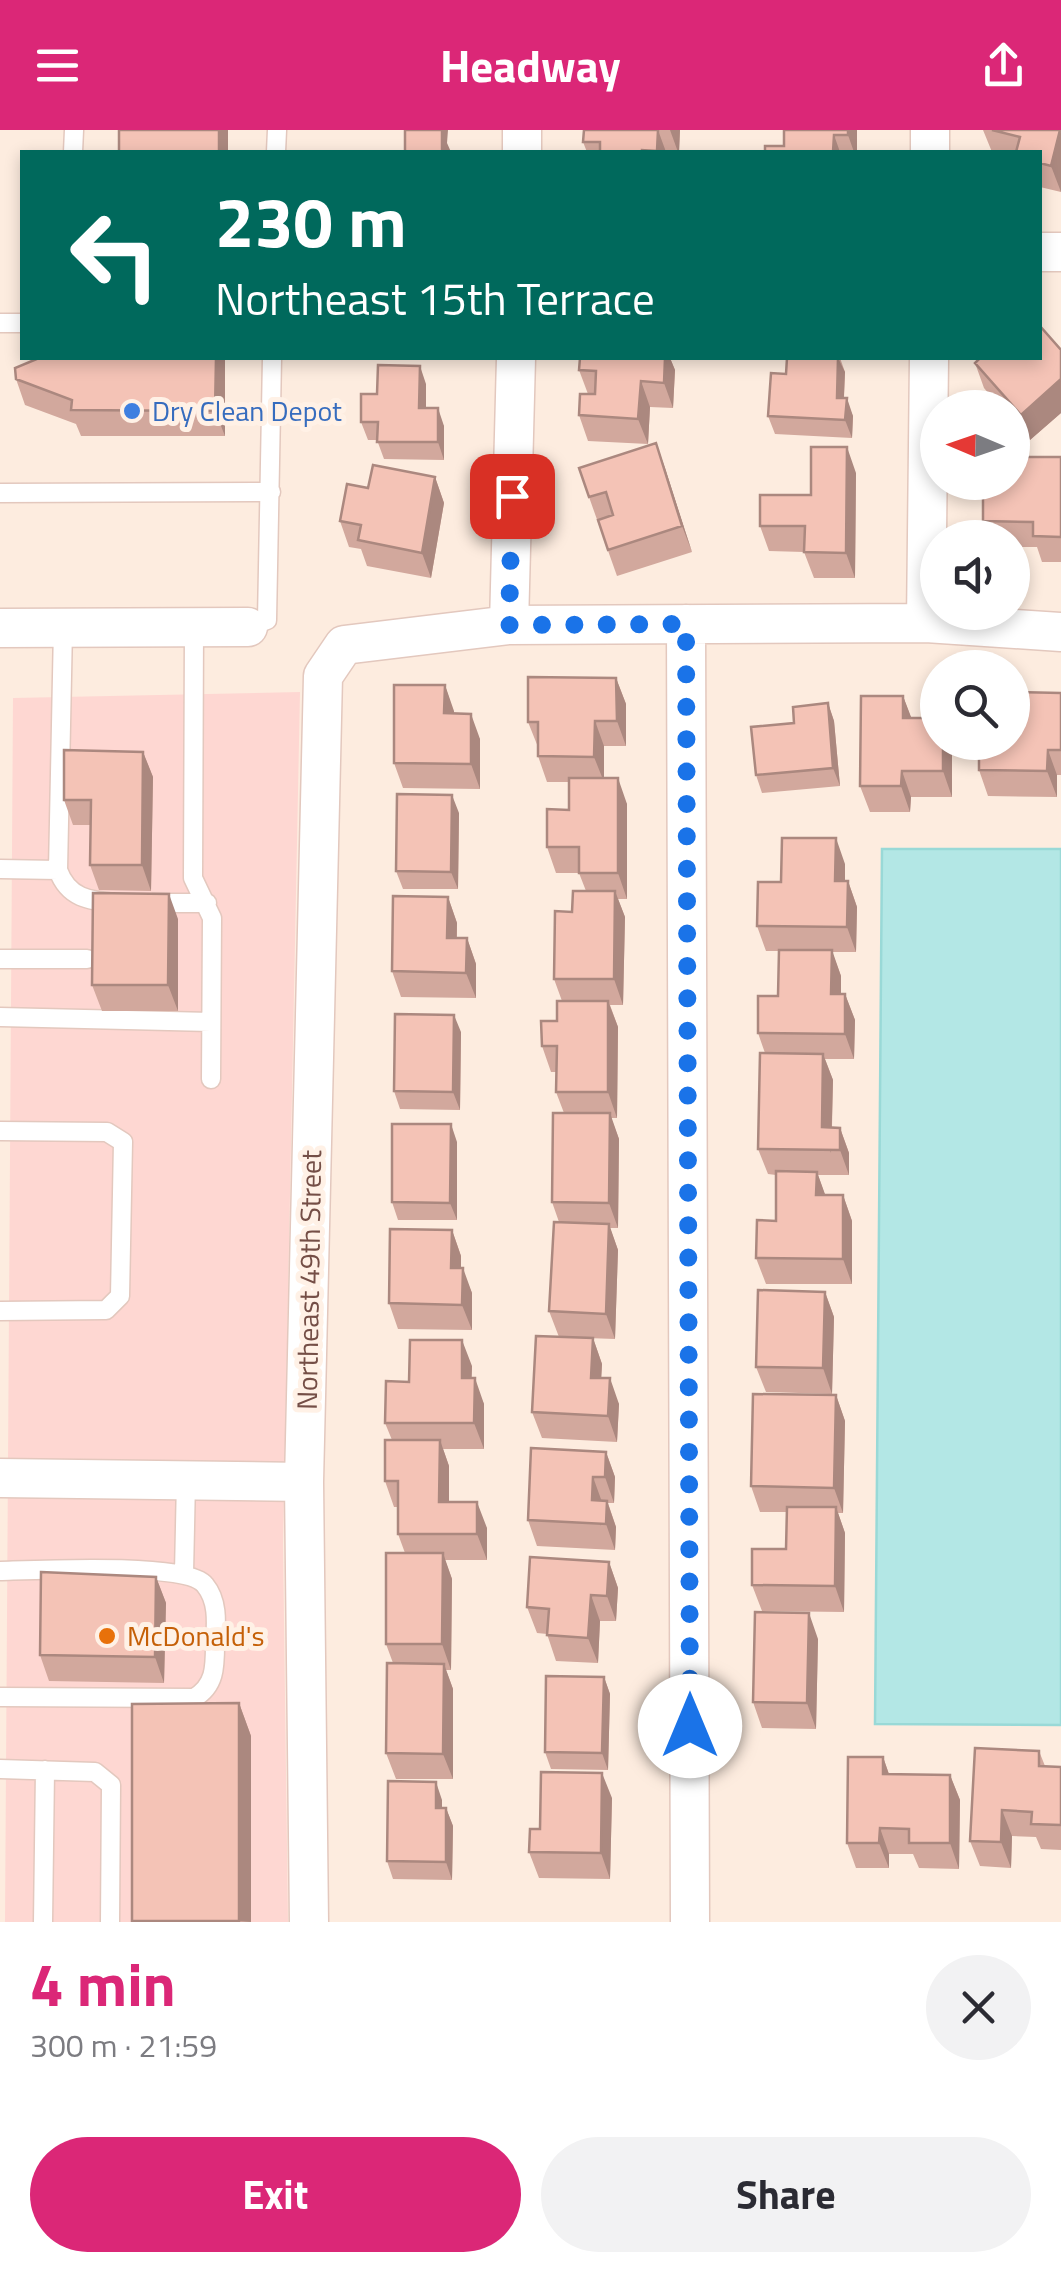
<!DOCTYPE html>
<meta charset="utf-8">
<style>
:root{--surface:#fff;--page:#f2f2f3;--text:#2b2b33;--muted:#7c7c81;--accent:#db2777}
body{margin:0;font-family:"Titillium Web",sans-serif;background:var(--page);color:var(--text);height:100vh;display:flex;flex-direction:column;font-size:38px;white-space:nowrap}
*{box-sizing:border-box;margin:0}
p{font-size:32px;color:var(--muted)}
.icon{flex:none;width:55px;height:55px;fill:none;stroke:currentColor;stroke-width:2;stroke-linecap:round;stroke-linejoin:round}
.map{position:relative;height:1792px;overflow:hidden}
.sheet{display:flex;flex-direction:column;background:var(--surface);flex:1}
.sheet>*{flex:none}
.banner{position:absolute;left:20px;top:20px;width:1022px;height:210px;border-radius:0px;box-shadow:0 5px 15px #0003;background:#00695c;color:#fff;overflow:hidden}
.needle{width:65px;rotate:272deg}
.tools{position:absolute;left:920px;top:260px;display:grid;gap:20px}
.tools a{display:grid;place-items:center;width:110px;height:110px;border-radius:50%;background:var(--surface);box-shadow:0 5px 15px #0003;font-size:50px}
.pin{position:absolute;display:grid;place-items:center;width:85px;height:85px;color:#fff;margin:-42px;border-radius:20px;box-shadow:0 5px 15px #0006}
.me{position:absolute;width:110px;margin:-55px;rotate:0deg;stroke-linejoin:round;filter:drop-shadow(0 0 8px #0008)}
.turn{display:flex;align-items:center;gap:35px;height:210px;padding:0 30px;font-size:45px}
.turn .icon{width:130px;height:130px;stroke-width:2.5}
.turn b{display:block;font-size:70px;line-height:85px}
.round{display:grid;place-items:center;flex:none;width:105px;height:105px;border-radius:52px;background:var(--page)}
.head{display:flex;align-items:center;justify-content:space-between;height:170px;padding:0 30px}
h1{font-size:60px;font-weight:700;line-height:75px;color:var(--accent)}
.cta{display:flex;gap:20px;margin-top:auto;padding:20px 30px}
.cta a{flex:1;height:115px;border-radius:60px;background:var(--accent);color:#fff;font-size:40px;font-weight:700;line-height:115px;text-align:center}
.cta a+a{background:var(--page);color:var(--text)}
header{display:flex;justify-content:space-between;align-items:center;height:130px;padding:0 30px;background:var(--accent);color:#fff;font-size:45px;font-weight:700}
.map>svg:first-child{display:block}
.commercial{fill:#fed7d2}
.water{fill:#b3e7e5;stroke:#99d9d7;stroke-width:2.5}
.lines{fill:none;stroke-linecap:round;stroke-linejoin:round}
.lane-casing{stroke:#e3c8be;stroke-width:21}
.street-casing{stroke:#e3c8be;stroke-width:41}
.lane{stroke:#fff;stroke-width:18}
.street{stroke:#fff;stroke-width:38}
.wall{fill:#d2a89d}
.shaded-wall{fill:#ab887f}
.building{fill:#f4c3b6;stroke:#ab887f;stroke-width:2.5}
.route{stroke:#1a73e8;stroke-width:18;stroke-dasharray:0 32.4}
.shop-dot{fill:#3f7fe0;stroke:#fff1e6;stroke-width:4}
.food-dot{fill:#e8710a;stroke:#fff1e6;stroke-width:4}
.labels{text-anchor:middle;stroke-width:10;stroke-linejoin:round;paint-order:stroke}
.shop-label{font-size:28px;fill:#366cbe;stroke:#fff1e6;text-anchor:start}
.street-label{font-size:28px;fill:#744e46;stroke:#fff1e6}
.food-label{font-size:28px;fill:#c56008;stroke:#fff1e6;text-anchor:start}
</style>
<header><svg class="icon" aria-label="menu" viewBox="0 0 24 24"><path d="M4 6h16M4 12h16M4 18h16"/></svg>Headway<svg class="icon" aria-label="share" viewBox="0 0 24 24"><path d="M12 15V3M7 8l5-5 5 5M5 13v7h14v-7"/></svg></header>
<div class="map">
<svg width="1061" height="1792" viewBox="0 0 1061 1792">
<rect width="100%" height="100%" fill="#fdecdf"/>
<!-- commercial -->
<path class="commercial" d="M 300,562 L 283,1414 L 288,1792 L 5,1792 L 13,568 Z"/>
<!-- water -->
<path class="water" d="M 882,719 L 1061,719 L 1061,1595 L 875,1594 Z"/>
<g class="lines">
<defs>
<path id="lane" d="M 73,22 L 74,0
M 276,22 L 277,0
M 0,193 L 22,193
M 0,363 L 271,362
M 194,497 L 193,748 L 212,788 L 211,949
M 248,497 L 267,490 L 272,228
M 63,498 L 58,740 C 68,768 89,771 117,773
M 0,739 L 58,740
M 153,773 L 207,773
M 0,829 L 87,829
M 0,887 L 211,892
M 0,1001 L 107,1002 L 123,1012 L 120,1166 L 106,1180 L 0,1181
M 0,1441 C 35,1440 187,1432 205,1455 C 219,1472 216,1495 215,1515 C 215,1537 215,1556 194,1568 L 0,1567
M 184,1443 L 186,1350
M 0,1639 L 95,1642 L 111,1655 L 110,1792
M 43,1792 L 45,1640"/>
<path id="street" d="M 522,22 L 522,0
M 930,22 L 930,0
M 1040,122 L 1061,122
M 926,493 L 929,228
M 686,494 L 690,1792
M 509,495 L 516,228
M 0,498 L 248,497
M 0,1348 L 304,1352
M 309,1792 L 304,1352 L 323,546 L 344,515 L 509,495 L 926,493 L 1061,502"/>
</defs>
<!-- lane casing -->
<use href="#lane" class="lane-casing"/>
<!-- street casing -->
<use href="#street" class="street-casing"/>
<!-- lane -->
<use href="#lane" class="lane"/>
<!-- street -->
<use href="#street" class="street"/>
</g>
<!-- wall -->
<path class="wall" d="M 584,0 L 680,0 L 679,22 L 587,22 L 583,12 Z
M 784,0 L 857,0 L 857,22 L 765,22 L 784,16 Z
M 983,0 L 1061,0 L 1061,62 L 1040,57 L 1040,22 L 992,22 Z
M 1061,220 L 1061,283 L 1030,310 L 1012,290 L 1012,278 L 1001,278 L 984,258 L 975,233 Z
M 39,228 L 225,228 L 225,306 L 81,306 L 76,294 L 25,275 L 16,249 Z
M 580,228 L 670,228 L 675,240 L 673,278 L 650,277 L 648,314 L 588,311 L 579,285 L 588,264 L 579,240 Z
M 787,228 L 840,228 L 845,242 L 844,268 L 853,286 L 852,308 L 775,304 L 768,286 L 786,244 Z
M 426,254 L 426,278 L 444,296 L 444,330 L 384,329 L 377,310 L 368,310 L 361,292 L 377,264 Z
M 656,313 L 692,422 L 617,446 L 589,367 Z
M 1061,327 L 1061,432 L 1042,432 L 1037,417 L 1012,417 L 1012,408 L 989,408 L 983,391 Z
M 856,343 L 855,448 L 814,448 L 804,422 L 769,421 L 760,396 L 811,365 Z
M 435,347 L 444,373 L 431,448 L 367,436 L 361,419 L 349,417 L 340,391 L 368,358 Z
M 616,548 L 626,574 L 626,616 L 604,616 L 604,648 L 627,674 L 627,769 L 618,769 L 625,787 L 623,875 L 610,875 L 618,897 L 617,988 L 611,988 L 619,1009 L 618,1098 L 610,1098 L 618,1120 L 615,1209 L 559,1207 L 549,1181 L 559,1092 L 552,1072 L 564,983 L 556,962 L 557,942 L 551,942 L 542,916 L 557,891 L 562,871 L 554,849 L 572,782 L 586,761 L 579,743 L 556,743 L 547,717 L 569,680 L 569,652 L 547,652 L 538,626 L 538,617 L 528,592 Z
M 445,555 L 454,584 L 480,609 L 480,659 L 403,658 L 394,633 Z
M 1061,563 L 1061,645 L 1057,645 L 1057,667 L 988,666 L 979,640 Z
M 903,566 L 911,588 L 938,612 L 952,612 L 952,667 L 911,667 L 910,682 L 870,682 L 860,656 Z
M 828,573 L 834,591 L 840,656 L 762,663 L 756,645 L 794,593 Z
M 143,622 L 153,647 L 151,761 L 99,760 L 90,735 L 90,695 L 73,695 L 64,670 Z
M 459,683 L 458,759 L 403,759 L 396,741 Z
M 845,734 L 845,751 L 848,751 L 857,777 L 856,822 L 832,822 L 841,846 L 841,864 L 845,864 L 855,890 L 854,929 L 825,929 L 833,950 L 832,997 L 840,998 L 849,1023 L 849,1045 L 818,1045 L 825,1065 L 843,1065 L 852,1091 L 852,1154 L 766,1154 L 756,1128 L 776,1091 L 776,1045 L 768,1044 L 758,1019 L 765,923 L 758,903 L 778,866 L 779,821 L 766,821 L 757,796 L 781,752 Z
M 448,767 L 457,793 L 457,808 L 467,808 L 476,834 L 476,868 L 401,867 L 392,841 Z
M 178,789 L 178,881 L 102,881 L 92,855 Z
M 461,902 L 460,980 L 400,979 L 394,961 Z
M 457,1012 L 457,1090 L 398,1090 L 392,1072 Z
M 452,1100 L 461,1126 L 461,1138 L 472,1163 L 472,1200 L 398,1199 L 389,1173 Z
M 825,1162 L 834,1187 L 832,1264 L 766,1262 L 756,1237 Z
M 593,1208 L 602,1234 L 601,1248 L 619,1274 L 617,1312 L 542,1308 L 532,1282 Z
M 472,1236 L 471,1248 L 484,1274 L 484,1319 L 443,1319 L 449,1336 L 449,1372 L 487,1398 L 487,1430 L 445,1430 L 452,1449 L 451,1540 L 446,1540 L 453,1559 L 453,1649 L 396,1649 L 386,1623 L 393,1533 L 386,1514 L 405,1423 L 398,1404 L 398,1377 L 394,1377 L 385,1351 L 392,1310 L 385,1293 L 409,1252 Z
M 836,1265 L 845,1291 L 843,1383 L 838,1383 L 845,1403 L 844,1482 L 762,1481 L 752,1455 L 786,1419 L 787,1382 L 760,1382 L 751,1356 Z
M 606,1322 L 615,1347 L 614,1373 L 608,1373 L 616,1397 L 615,1420 L 537,1416 L 528,1390 Z
M 609,1432 L 618,1458 L 616,1491 L 600,1491 L 598,1533 L 556,1531 L 547,1504 L 537,1503 L 527,1477 Z
M 156,1447 L 166,1473 L 164,1553 L 49,1551 L 40,1525 Z
M 818,1509 L 816,1599 L 762,1598 L 753,1572 Z
M 604,1547 L 610,1564 L 608,1640 L 551,1639 L 545,1622 Z
M 239,1573 L 251,1606 L 251,1792 L 132,1792 L 132,1574 Z
M 1039,1621 L 1045,1636 L 1061,1637 L 1061,1720 L 1041,1719 L 1036,1707 L 1012,1706 L 1011,1738 L 980,1736 L 970,1711 Z
M 883,1627 L 889,1644 L 950,1645 L 960,1670 L 959,1739 L 919,1738 L 913,1724 L 889,1724 L 889,1738 L 856,1738 L 847,1713 Z
M 612,1668 L 610,1749 L 539,1748 L 529,1722 Z
M 442,1670 L 442,1678 L 446,1678 L 453,1696 L 452,1750 L 393,1749 L 387,1731 Z"/>
<!-- shaded-wall -->
<path class="shaded-wall" d="M 219,0 L 228,0 L 228,22 L 219,22 Z
M 442,0 L 448,0 L 447,13 L 451,22 L 442,22 Z
M 658,0 L 666,22 L 658,22 Z
M 670,0 L 680,0 L 679,22 L 678,22 Z
M 848,0 L 857,0 L 857,22 L 854,22 L 848,5 Z
M 1061,0 L 1061,62 L 1051,36 Z
M 834,5 L 840,22 L 833,22 Z
M 216,228 L 225,228 L 225,306 L 215,281 Z
M 665,228 L 670,228 L 675,240 L 673,278 L 664,253 Z
M 838,228 L 845,242 L 843,286 L 837,268 Z
M 420,236 L 426,254 L 426,296 L 419,278 Z
M 1061,249 L 1061,283 L 1030,310 L 1021,285 Z
M 641,251 L 650,277 L 648,314 L 638,289 Z
M 847,268 L 853,286 L 852,308 L 845,290 Z
M 438,278 L 444,296 L 444,330 L 438,312 Z
M 656,313 L 665,338 L 692,422 L 682,396 Z
M 847,317 L 856,343 L 855,448 L 846,423 Z
M 435,347 L 444,373 L 431,448 L 422,423 Z
M 616,548 L 626,574 L 626,616 L 617,591 Z
M 445,555 L 454,581 L 454,609 L 444,583 Z
M 903,566 L 913,592 L 903,588 Z
M 828,573 L 834,591 L 840,656 L 833,638 Z
M 471,584 L 480,609 L 480,659 L 471,634 Z
M 595,591 L 604,616 L 604,652 L 594,627 Z
M 943,612 L 952,612 L 952,667 L 943,641 Z
M 1048,620 L 1057,645 L 1057,667 L 1047,641 Z
M 143,622 L 153,647 L 151,761 L 142,735 Z
M 902,641 L 911,667 L 910,682 L 901,656 Z
M 618,648 L 627,674 L 627,769 L 618,743 Z
M 452,665 L 459,683 L 458,759 L 451,742 Z
M 836,708 L 845,734 L 845,777 L 835,751 Z
M 848,751 L 857,777 L 856,822 L 847,797 Z
M 615,761 L 625,787 L 623,875 L 614,849 Z
M 169,764 L 178,789 L 178,881 L 168,855 Z
M 448,767 L 457,793 L 456,833 L 447,808 Z
M 467,808 L 476,834 L 476,868 L 466,843 Z
M 832,820 L 841,846 L 841,890 L 831,864 Z
M 845,864 L 855,890 L 854,929 L 845,904 Z
M 608,871 L 618,897 L 617,988 L 608,962 Z
M 454,885 L 461,902 L 460,980 L 453,962 Z
M 823,924 L 833,950 L 831,1023 L 822,997 Z
M 610,983 L 619,1009 L 618,1098 L 609,1073 Z
M 451,994 L 457,1012 L 457,1090 L 450,1073 Z
M 840,998 L 849,1023 L 849,1045 L 840,1020 Z
M 817,1042 L 826,1067 L 816,1065 Z
M 843,1065 L 852,1091 L 852,1154 L 843,1129 Z
M 609,1094 L 618,1120 L 615,1209 L 606,1184 Z
M 452,1100 L 461,1126 L 461,1163 L 451,1138 Z
M 463,1138 L 472,1163 L 472,1200 L 462,1175 Z
M 825,1162 L 834,1187 L 832,1264 L 823,1238 Z
M 593,1208 L 602,1234 L 600,1273 L 591,1248 Z
M 462,1210 L 472,1236 L 471,1274 L 462,1248 Z
M 475,1248 L 484,1274 L 484,1319 L 474,1293 Z
M 610,1248 L 619,1274 L 617,1312 L 608,1286 Z
M 836,1265 L 845,1291 L 843,1383 L 834,1358 Z
M 440,1310 L 449,1336 L 449,1398 L 439,1372 Z
M 606,1322 L 615,1347 L 614,1373 L 605,1347 Z
M 593,1347 L 602,1372 L 601,1396 L 592,1370 Z
M 607,1371 L 616,1397 L 615,1420 L 606,1394 Z
M 477,1372 L 487,1398 L 487,1430 L 477,1404 Z
M 836,1377 L 845,1403 L 844,1482 L 835,1456 Z
M 443,1423 L 452,1449 L 451,1540 L 442,1514 Z
M 609,1432 L 618,1458 L 616,1491 L 607,1466 Z
M 156,1447 L 166,1473 L 164,1553 L 155,1527 Z
M 591,1465 L 600,1491 L 598,1533 L 588,1508 Z
M 809,1483 L 818,1509 L 816,1599 L 807,1573 Z
M 444,1534 L 453,1559 L 453,1649 L 443,1624 Z
M 604,1547 L 610,1564 L 608,1640 L 602,1623 Z
M 239,1573 L 251,1606 L 251,1792 L 239,1791 Z
M 883,1627 L 892,1653 L 883,1644 Z
M 602,1643 L 612,1668 L 610,1749 L 601,1723 Z
M 950,1645 L 960,1670 L 959,1739 L 950,1713 Z
M 436,1652 L 442,1670 L 442,1695 L 436,1678 Z
M 446,1678 L 453,1696 L 452,1750 L 446,1732 Z
M 1002,1680 L 1012,1706 L 1011,1738 L 1001,1712 Z
M 880,1698 L 889,1724 L 889,1738 L 879,1713 Z"/>
<!-- building -->
<path class="building" d="M 119,0 L 219,0 L 219,22 L 119,22 Z
M 405,0 L 442,0 L 442,22 L 405,22 Z
M 584,0 L 658,0 L 657,21 L 642,20 L 642,22 L 600,22 L 600,12 L 583,12 Z
M 784,0 L 848,0 L 848,5 L 834,5 L 833,22 L 765,22 L 765,16 L 784,16 Z
M 992,0 L 1060,0 L 1051,36 L 1040,33 L 1040,22 L 1016,22 L 1020,7 Z
M 1040,196 L 1061,220 L 1061,249 L 1021,285 L 975,233 L 980,228 L 1040,228 Z
M 39,228 L 216,228 L 215,281 L 71,280 L 72,270 L 16,249 L 15,238 Z
M 580,228 L 665,228 L 664,253 L 641,251 L 638,289 L 579,285 L 580,264 L 595,264 L 596,241 L 579,240 Z
M 787,228 L 838,228 L 837,268 L 847,268 L 845,290 L 768,286 L 771,243 L 786,244 Z
M 378,235 L 420,236 L 419,278 L 438,278 L 438,312 L 377,312 L 378,292 L 361,292 L 361,264 L 377,264 Z
M 656,313 L 682,396 L 608,420 L 598,390 L 613,385 L 606,362 L 589,367 L 579,338 Z
M 811,317 L 847,317 L 846,423 L 804,422 L 805,396 L 760,396 L 760,365 L 811,365 Z
M 1012,327 L 1061,327 L 1061,407 L 1033,406 L 1033,392 L 983,391 L 983,352 L 1012,352 Z
M 373,335 L 435,347 L 422,423 L 358,410 L 361,395 L 340,391 L 347,354 L 368,358 Z
M 528,547 L 616,548 L 617,591 L 595,591 L 594,627 L 538,626 L 538,592 L 528,592 Z
M 394,555 L 445,555 L 444,583 L 471,584 L 471,634 L 394,633 Z
M 1012,562 L 1061,563 L 1061,620 L 1048,620 L 1047,641 L 979,640 L 979,612 L 1012,612 Z
M 861,566 L 903,566 L 903,588 L 938,588 L 938,612 L 943,612 L 943,641 L 902,641 L 901,656 L 860,656 Z
M 828,573 L 833,638 L 756,645 L 751,597 L 794,593 L 793,577 Z
M 64,620 L 143,622 L 142,735 L 90,735 L 91,670 L 64,670 Z
M 569,648 L 618,648 L 618,743 L 579,743 L 579,717 L 547,717 L 547,679 L 569,680 Z
M 397,664 L 452,665 L 451,742 L 396,741 Z
M 782,708 L 836,708 L 835,751 L 848,751 L 847,797 L 757,796 L 758,752 L 781,752 Z
M 573,761 L 615,761 L 614,849 L 554,849 L 555,781 L 572,782 Z
M 93,763 L 169,764 L 168,855 L 92,855 Z
M 393,766 L 448,767 L 447,808 L 467,808 L 466,843 L 392,841 Z
M 779,820 L 832,820 L 831,864 L 845,864 L 845,904 L 758,903 L 758,866 L 778,866 Z
M 557,871 L 608,871 L 608,962 L 556,962 L 557,916 L 542,916 L 541,891 L 557,891 Z
M 395,884 L 454,885 L 453,962 L 394,961 Z
M 760,923 L 823,924 L 822,997 L 840,998 L 840,1020 L 758,1019 Z
M 553,983 L 610,983 L 609,1073 L 552,1072 Z
M 392,994 L 451,994 L 450,1073 L 392,1072 Z
M 776,1041 L 817,1042 L 816,1065 L 843,1065 L 843,1129 L 756,1128 L 757,1090 L 776,1091 Z
M 554,1092 L 609,1094 L 606,1184 L 549,1181 Z
M 390,1099 L 452,1100 L 451,1138 L 463,1138 L 462,1175 L 389,1173 Z
M 758,1160 L 825,1162 L 823,1238 L 756,1237 Z
M 536,1206 L 593,1208 L 591,1248 L 610,1248 L 608,1286 L 532,1282 Z
M 410,1210 L 462,1210 L 462,1248 L 475,1248 L 474,1293 L 385,1293 L 386,1251 L 409,1252 Z
M 753,1264 L 836,1265 L 834,1358 L 751,1356 Z
M 385,1310 L 440,1310 L 439,1372 L 477,1372 L 477,1404 L 398,1404 L 398,1351 L 385,1351 Z
M 531,1318 L 606,1322 L 605,1347 L 593,1347 L 592,1370 L 607,1371 L 606,1394 L 528,1390 Z
M 787,1377 L 836,1377 L 835,1456 L 752,1455 L 752,1419 L 786,1419 Z
M 386,1423 L 443,1423 L 442,1514 L 386,1514 Z
M 530,1427 L 609,1432 L 607,1466 L 591,1465 L 588,1508 L 547,1505 L 549,1479 L 527,1477 Z
M 41,1442 L 156,1447 L 155,1527 L 40,1525 Z
M 755,1482 L 809,1483 L 807,1573 L 753,1572 Z
M 387,1533 L 444,1534 L 443,1624 L 386,1623 Z
M 546,1546 L 604,1547 L 602,1623 L 545,1622 Z
M 239,1573 L 239,1791 L 132,1791 L 132,1574 Z
M 975,1618 L 1039,1621 L 1039,1636 L 1061,1637 L 1061,1695 L 1031,1694 L 1032,1682 L 1002,1680 L 1001,1712 L 970,1711 Z
M 848,1627 L 883,1627 L 883,1644 L 950,1645 L 950,1713 L 909,1713 L 909,1699 L 880,1698 L 879,1713 L 847,1713 Z
M 541,1642 L 602,1643 L 601,1723 L 529,1722 L 530,1699 L 540,1699 Z
M 388,1651 L 436,1652 L 436,1678 L 446,1678 L 446,1732 L 387,1731 Z"/>
<g class="lines">
<!-- route -->
<path class="route" d="M 512,366 L 509,495 L 686,494 L 690,1596"/>
</g>
<!-- markers -->
<circle class="shop-dot" cx="132" cy="281" r="10"/>
<circle class="food-dot" cx="107" cy="1506" r="10"/>
<g class="labels">
<!-- shop labels -->
<g class="shop-label">
<text x="152" y="291">Dry Clean Depot</text>
</g>
<!-- street labels -->
<g class="street-label">
<text transform="translate(309 1150) rotate(-89)" y="10">Northeast 49th Street</text>
</g>
<!-- food labels -->
<g class="food-label">
<text x="127" y="1516">McDonald's</text>
</g>
</g>
</svg>
<div class="tools">
<a><svg class="needle" viewBox="-14 -14 28 28"><path d="M0-13l5 13h-10z" fill="#e53935"/><path d="M0 13l5-13h-10z" fill="#7c7c81"/></svg></a>
<a><svg class="icon" aria-label="sound" viewBox="0 0 24 24"><path d="M4 9h4l5-4v14l-5-4H4zM17 9q2 3 0 6"/></svg></a>
<a><svg class="icon" aria-label="search" viewBox="0 0 24 24"><circle cx="10" cy="10" r="6"/><path d="M15 15l6 6"/></svg></a>
</div>
<div class="pin" style="left:512px;top:366px;background:#d93025"><svg class="icon" aria-label="arrive" viewBox="0 0 24 24"><path d="M6 21V4h12l-3 4 3 4H6"/></svg></div>
<svg class="me" style="left:690px;top:1596px" viewBox="-20 -20 40 40"><circle r="19" fill="#fff"/><path d="M0-13L10 11 0 6-10 11z" fill="#1a73e8"/></svg>
<div class="banner">
<div class="turn"><svg class="icon" aria-label="left" viewBox="0 0 24 24"><path d="M17 20v-9H6M10 6l-5 5 5 5"/></svg><div><b>230 m</b>Northeast 15th Terrace</div></div>
</div>
</div>
<section class="sheet">
<div class="head"><div><h1>4 min</h1><p>300 m · 21:59</p></div><a class="round"><svg class="icon" aria-label="close" viewBox="0 0 24 24"><path d="M6 6l12 12M18 6L6 18"/></svg></a></div>
<div class="cta"><a>Exit</a><a>Share</a></div>
</section>
